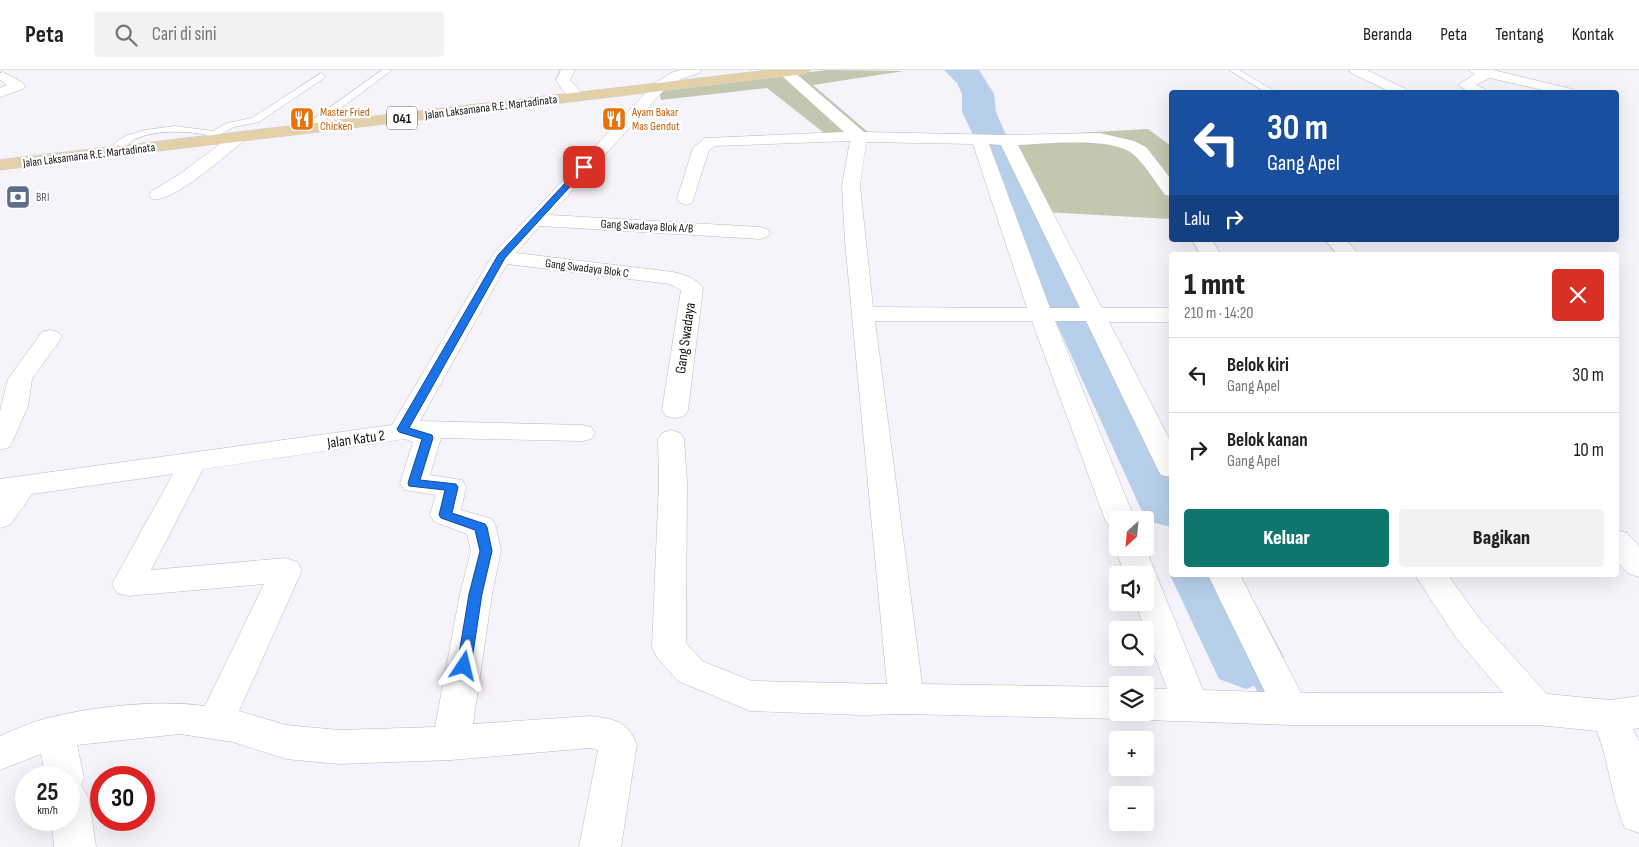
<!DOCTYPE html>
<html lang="id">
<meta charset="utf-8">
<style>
:root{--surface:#fff;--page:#f2f2f2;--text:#222;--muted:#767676;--line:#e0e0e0;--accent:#0f766e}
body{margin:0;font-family:"Sofia Sans Condensed",sans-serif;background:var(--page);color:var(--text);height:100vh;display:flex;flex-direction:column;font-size:19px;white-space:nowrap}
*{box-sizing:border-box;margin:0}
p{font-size:16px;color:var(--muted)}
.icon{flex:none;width:28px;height:28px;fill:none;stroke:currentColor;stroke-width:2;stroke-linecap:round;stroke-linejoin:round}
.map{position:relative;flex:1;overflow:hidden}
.drawer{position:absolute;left:1169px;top:182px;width:450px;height:325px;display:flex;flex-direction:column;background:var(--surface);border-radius:5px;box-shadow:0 5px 20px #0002}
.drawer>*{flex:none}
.guide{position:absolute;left:1169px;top:20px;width:450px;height:152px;border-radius:5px;box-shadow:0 5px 20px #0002;background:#1a4fa0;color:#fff;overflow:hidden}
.needle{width:32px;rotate:206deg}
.tools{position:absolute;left:1109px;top:441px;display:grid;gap:10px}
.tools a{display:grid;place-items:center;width:45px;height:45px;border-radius:5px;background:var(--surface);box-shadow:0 5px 20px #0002;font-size:25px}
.speed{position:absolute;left:15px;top:696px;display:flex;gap:10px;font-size:25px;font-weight:700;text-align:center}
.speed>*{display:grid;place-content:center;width:65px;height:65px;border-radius:50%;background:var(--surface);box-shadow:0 5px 20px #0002;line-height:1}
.speed small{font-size:12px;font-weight:400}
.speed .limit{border:8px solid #d22;background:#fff;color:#111}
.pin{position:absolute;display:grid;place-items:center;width:42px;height:42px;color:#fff;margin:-21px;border-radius:10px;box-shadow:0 2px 8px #0006}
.me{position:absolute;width:55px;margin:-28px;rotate:10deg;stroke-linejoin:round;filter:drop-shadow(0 0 4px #0008)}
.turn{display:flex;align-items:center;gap:18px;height:105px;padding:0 15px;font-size:22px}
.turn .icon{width:65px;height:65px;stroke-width:2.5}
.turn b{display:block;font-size:35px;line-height:42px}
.then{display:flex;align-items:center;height:48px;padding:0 15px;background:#0003;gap:10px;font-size:19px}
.round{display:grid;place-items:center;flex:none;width:52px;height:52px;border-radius:5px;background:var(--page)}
.overview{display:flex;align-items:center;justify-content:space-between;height:85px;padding:0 15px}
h1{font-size:30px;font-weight:800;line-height:38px}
.action{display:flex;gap:10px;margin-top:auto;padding:10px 15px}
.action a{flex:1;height:58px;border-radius:5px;background:var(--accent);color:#fff;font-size:20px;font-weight:800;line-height:58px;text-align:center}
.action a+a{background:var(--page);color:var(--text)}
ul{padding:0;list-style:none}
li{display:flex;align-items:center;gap:15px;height:75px;padding:0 15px;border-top:1px solid var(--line)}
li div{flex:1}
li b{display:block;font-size:19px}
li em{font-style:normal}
header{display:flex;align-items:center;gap:30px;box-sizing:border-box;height:70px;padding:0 25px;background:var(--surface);border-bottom:1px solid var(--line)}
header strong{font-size:24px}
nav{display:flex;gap:28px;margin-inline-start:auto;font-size:18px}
.search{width:350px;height:45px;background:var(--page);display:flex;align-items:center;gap:12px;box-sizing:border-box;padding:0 18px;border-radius:5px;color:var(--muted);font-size:19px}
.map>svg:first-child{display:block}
.green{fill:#c2c8af}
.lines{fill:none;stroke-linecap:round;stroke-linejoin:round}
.stream{fill:#b6cfeb;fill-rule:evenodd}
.river{fill:#b6cfeb;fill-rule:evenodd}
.lane-casing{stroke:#bdb9c0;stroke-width:1}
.street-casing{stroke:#bdb9c0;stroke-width:1}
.primary-casing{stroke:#d1d0d1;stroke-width:1}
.lane{fill:#fff;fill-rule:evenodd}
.street{fill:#fff;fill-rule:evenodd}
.primary{fill:#e3d0a7;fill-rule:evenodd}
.route{fill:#1a73e8;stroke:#114b97}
.labels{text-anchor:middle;stroke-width:4.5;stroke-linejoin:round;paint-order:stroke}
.far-street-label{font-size:12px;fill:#171618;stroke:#fff}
.far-food-label{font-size:12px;fill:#c56008;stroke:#fff;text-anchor:start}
.far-service-label{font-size:12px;fill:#4e5e75;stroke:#fff;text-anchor:start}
.shield{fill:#fff;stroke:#5d5c5d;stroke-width:1}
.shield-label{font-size:14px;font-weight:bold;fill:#171618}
.street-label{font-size:15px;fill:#171618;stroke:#fff}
</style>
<header>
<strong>Peta</strong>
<div class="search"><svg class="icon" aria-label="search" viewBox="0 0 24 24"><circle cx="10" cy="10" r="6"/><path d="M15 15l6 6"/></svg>Cari di sini</div>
<nav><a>Beranda</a><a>Peta</a><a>Tentang</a><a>Kontak</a></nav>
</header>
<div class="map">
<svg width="1639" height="777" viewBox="0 0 1639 777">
<rect width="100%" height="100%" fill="#f7f3fa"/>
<!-- green -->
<path class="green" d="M 827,0 L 904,1 L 813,15 L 868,62 L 828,66 L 767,18 L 661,30 L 659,20 Z
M 1148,59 L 1171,76 L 1171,149 L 1043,142 L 1007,70 L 1076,63 Z"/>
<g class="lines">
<!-- stream -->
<path class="stream" d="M 1246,582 L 1250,583 L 1275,629 L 1277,633 L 1275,637 L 1270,639 L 1265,637 L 1240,587 L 1242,583 Z"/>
<!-- river -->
<path class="river" d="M 944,0 L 979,0 L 994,24 L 996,42 L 1006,65 L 1171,374 L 1171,457 L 1148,451 L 1139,435 L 974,71 L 975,69 L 962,42 L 962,24 L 957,13 Z
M 1171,502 L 1171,505 L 1240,505 L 1284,587 L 1273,609 L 1246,619 L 1219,609 L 1170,505 Z"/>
<defs>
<path id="lane" d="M 382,0 L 392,0 L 309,62 L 301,62 L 301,58 Z
M 1229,0 L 1239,0 L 1276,22 L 1265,22 Z
M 321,3 L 325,6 L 324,8 L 259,52 L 234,57 L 219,65 L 217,73 L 209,73 L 209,66 L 203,64 C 181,61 156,60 135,69 C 127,73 121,83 113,85 L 108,82 L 117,71 L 128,65 L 145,60 L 175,56 L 213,61 L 227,53 L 252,48 Z"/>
<path id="street" d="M 561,0 L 575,0 L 570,10 L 584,26 L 582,29 L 572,29 L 563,21 L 556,10 Z
M 680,0 L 701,0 L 699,3 L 681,9 L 664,20 L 550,145 L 760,157 L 767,159 L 770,163 L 767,167 L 760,169 L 540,156 L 516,183 L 673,202 C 685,205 696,208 703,218 L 688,340 L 684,346 L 675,348 L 666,346 L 662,340 L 681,220 L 670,214 L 507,194 L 420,351 L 582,355 L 591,357 L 595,363 L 591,369 L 582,371 L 441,368 L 430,405 L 462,410 L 466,417 L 461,440 L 492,449 L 496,457 L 501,481 L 492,524 L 473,654 L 590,646 C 614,649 626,650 637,674 L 621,777 L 579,777 L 598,680 L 590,678 L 451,690 L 339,694 L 286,689 L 233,672 L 180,664 L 77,675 L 84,708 L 81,715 L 89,729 L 96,777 L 54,777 L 52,750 L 69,750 L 69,708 L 46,708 L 41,684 L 0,700 L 0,666 C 14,660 29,653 44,649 C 88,637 159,629 205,636 L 264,514 L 128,526 L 117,523 L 112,514 L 173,404 L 32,424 L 10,455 L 0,458 L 0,409 L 392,355 L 494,183 L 654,14 L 671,3 ZM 405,369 L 413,372 L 400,413 L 404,420 L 436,425 L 430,445 L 435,452 L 467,464 L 471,481 L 460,524 L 435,657 L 339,660 L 286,655 L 239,641 L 302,500 L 297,492 L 286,488 L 151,500 L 203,399 Z
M 780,0 L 792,0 L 864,62 L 1007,65 L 1100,63 L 1134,71 L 1146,77 L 1171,109 L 1171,126 L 1165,125 C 1155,112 1146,96 1134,85 C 1114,66 1045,74 1018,75 L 1102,238 L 1171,238 L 1171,252 L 1109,252 L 1171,372 L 1171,407 L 1161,405 L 1157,398 L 1086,251 L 1055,251 L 1135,450 L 1118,450 L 1118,460 L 1110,457 L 1105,450 L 1032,251 L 875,251 L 922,614 L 1118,617 L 1118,642 L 1145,642 L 1145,618 L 1167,619 L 1135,532 L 1145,532 L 1145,505 L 1125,505 L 1115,478 L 1118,473 L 1118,478 L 1145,477 L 1203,620 L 1265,622 L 1208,505 L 1240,505 L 1301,623 L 1503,623 L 1457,569 L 1415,505 L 1448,505 L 1481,551 L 1547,624 L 1610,630 L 1639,626 L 1639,658 L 1633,659 L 1639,672 L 1639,763 L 1625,758 C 1611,727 1609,692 1597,661 L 1538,655 L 1291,655 L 1145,650 L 1131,643 L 1118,649 L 906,644 L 863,645 L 750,641 L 678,611 L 657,587 L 652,577 L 659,412 L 658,369 L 662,363 L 671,360 L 680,363 L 684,369 L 687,412 L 686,573 L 702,591 L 752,611 L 887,614 L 845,171 L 842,116 L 850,71 L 715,76 L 709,80 L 692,133 L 686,135 L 680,133 L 677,129 L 693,78 L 705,68 L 844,62 L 781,5 L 779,2 ZM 866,72 L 973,74 L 1027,238 L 873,237 L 860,116 ZM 989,74 L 1001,75 L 1080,238 L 1050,238 Z
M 1349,0 L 1367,0 L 1406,19 L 1408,22 L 1391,22 L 1351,3 Z
M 1468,0 L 1493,0 L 1572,19 L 1574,22 L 1551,22 L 1490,8 L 1476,15 L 1485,19 L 1487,22 L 1469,22 L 1458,15 L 1475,4 Z
M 3,2 L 23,13 L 25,16 L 23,19 L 0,27 L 0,18 L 7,15 L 0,10 L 0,3 Z
M 238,63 L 244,65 L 246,68 L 244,71 C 226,85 172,134 152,129 L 149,125 L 152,121 L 180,104 L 232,65 Z
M 1192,170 L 1212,170 L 1221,185 L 1201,185 Z
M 1325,170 L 1346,170 L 1359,185 L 1338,185 Z
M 50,260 L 58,262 L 62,267 L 32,309 L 28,336 L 10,377 L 0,380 L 0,341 L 8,309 L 42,262 Z
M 1616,460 L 1627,463 L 1639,476 L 1639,507 L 1628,503 L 1616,491 Z"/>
<path id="primary" d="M 769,0 L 811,0 L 804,4 L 0,100 L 0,90 Z"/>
</defs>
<!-- lane casing -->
<use href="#lane" class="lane-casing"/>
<!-- street casing -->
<use href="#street" class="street-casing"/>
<!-- primary casing -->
<use href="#primary" class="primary-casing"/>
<!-- lane -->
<use href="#lane" class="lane"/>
<!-- street -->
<use href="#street" class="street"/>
<!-- primary -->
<use href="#primary" class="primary"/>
</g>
<!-- route -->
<path class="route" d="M 582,95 L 588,97 L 505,188 L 409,358 L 432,365 L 433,368 L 420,410 L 456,414 L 458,417 L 452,443 L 485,454 L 487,457 L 492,481 L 482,524 L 471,596 L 469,600 L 464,602 L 459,600 L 457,596 L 469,524 L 480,481 L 475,460 L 441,448 L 439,445 L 445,420 L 409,416 L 408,413 L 422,369 L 399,362 L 397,359 L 498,185 Z"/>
<!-- icons -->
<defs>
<symbol id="restaurant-square" viewBox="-11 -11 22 22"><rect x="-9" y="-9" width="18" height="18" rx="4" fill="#e8710a" stroke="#fff"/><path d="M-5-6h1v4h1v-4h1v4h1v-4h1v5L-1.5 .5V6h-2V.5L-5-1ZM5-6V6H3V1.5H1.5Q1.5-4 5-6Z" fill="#fff"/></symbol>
<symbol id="bank-square" viewBox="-11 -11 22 22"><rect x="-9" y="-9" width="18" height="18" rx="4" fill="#5c6f8a" stroke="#fff"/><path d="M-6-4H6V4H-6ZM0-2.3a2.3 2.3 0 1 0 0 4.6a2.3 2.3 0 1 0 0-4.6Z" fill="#fff"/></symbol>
</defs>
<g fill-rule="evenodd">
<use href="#restaurant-square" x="288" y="35" width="28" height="28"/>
<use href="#restaurant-square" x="600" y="35" width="28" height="28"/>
<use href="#bank-square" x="4" y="113" width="28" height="28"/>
</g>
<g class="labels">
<!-- far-street labels -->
<g class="far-street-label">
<text transform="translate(491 37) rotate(-7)" y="4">Jalan Laksamana R.E. Martadinata</text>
<text transform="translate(89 85) rotate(-7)" y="4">Jalan Laksamana R.E. Martadinata</text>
<text transform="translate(647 156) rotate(3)" y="4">Gang Swadaya Blok A/B</text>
<text transform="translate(587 198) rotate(7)" y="4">Gang Swadaya Blok C</text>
</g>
<!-- far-food labels -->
<g class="far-food-label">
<text x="320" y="46">Master Fried<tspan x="320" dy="14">Chicken</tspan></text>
<text x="632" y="46">Ayam Bakar<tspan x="632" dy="14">Mas Gendut</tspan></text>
</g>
<!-- far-service labels -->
<g class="far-service-label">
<text x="36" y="131">BRI</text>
</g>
<!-- shield labels -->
<rect class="shield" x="387" y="36.5" width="30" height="23" rx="4"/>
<g class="shield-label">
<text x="402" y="53">041</text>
</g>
<!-- street labels -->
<g class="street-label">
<text transform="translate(685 268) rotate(-82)" y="5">Gang Swadaya</text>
<text transform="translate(356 369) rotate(-8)" y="5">Jalan Katu 2</text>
</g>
</g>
</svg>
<div class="tools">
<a><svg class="needle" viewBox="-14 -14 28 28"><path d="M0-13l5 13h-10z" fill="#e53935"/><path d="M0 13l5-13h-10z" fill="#767676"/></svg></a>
<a><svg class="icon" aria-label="sound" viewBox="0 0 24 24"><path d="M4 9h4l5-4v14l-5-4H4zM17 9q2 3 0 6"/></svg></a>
<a><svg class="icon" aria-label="search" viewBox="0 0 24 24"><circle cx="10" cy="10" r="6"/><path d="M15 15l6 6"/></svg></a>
<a><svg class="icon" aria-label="layers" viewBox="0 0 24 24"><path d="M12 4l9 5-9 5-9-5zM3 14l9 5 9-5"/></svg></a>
<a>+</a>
<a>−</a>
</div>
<div class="speed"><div>25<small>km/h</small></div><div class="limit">30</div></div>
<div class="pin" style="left:584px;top:97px;background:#d93025"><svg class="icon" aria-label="arrive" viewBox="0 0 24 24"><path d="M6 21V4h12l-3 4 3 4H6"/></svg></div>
<svg class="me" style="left:464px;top:596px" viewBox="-20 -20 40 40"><path d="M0-17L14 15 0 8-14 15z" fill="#1a73e8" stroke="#fff" stroke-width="4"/></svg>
<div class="guide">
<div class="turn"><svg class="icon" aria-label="left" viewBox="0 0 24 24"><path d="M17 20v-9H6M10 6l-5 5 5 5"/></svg><div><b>30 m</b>Gang Apel</div></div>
<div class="then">Lalu<svg class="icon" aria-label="right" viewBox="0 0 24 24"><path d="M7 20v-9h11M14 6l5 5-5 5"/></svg></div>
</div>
<section class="drawer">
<div class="overview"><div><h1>1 mnt</h1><p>210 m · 14:20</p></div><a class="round" style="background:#d93025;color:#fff"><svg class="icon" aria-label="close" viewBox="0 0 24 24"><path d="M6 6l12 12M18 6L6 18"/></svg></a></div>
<ul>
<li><svg class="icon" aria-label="left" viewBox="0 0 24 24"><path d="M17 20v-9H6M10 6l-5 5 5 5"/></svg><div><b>Belok kiri</b><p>Gang Apel</p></div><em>30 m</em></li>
<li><svg class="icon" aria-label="right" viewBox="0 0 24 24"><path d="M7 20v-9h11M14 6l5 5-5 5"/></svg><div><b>Belok kanan</b><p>Gang Apel</p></div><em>10 m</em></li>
</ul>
<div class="action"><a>Keluar</a><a>Bagikan</a></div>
</section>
</div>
